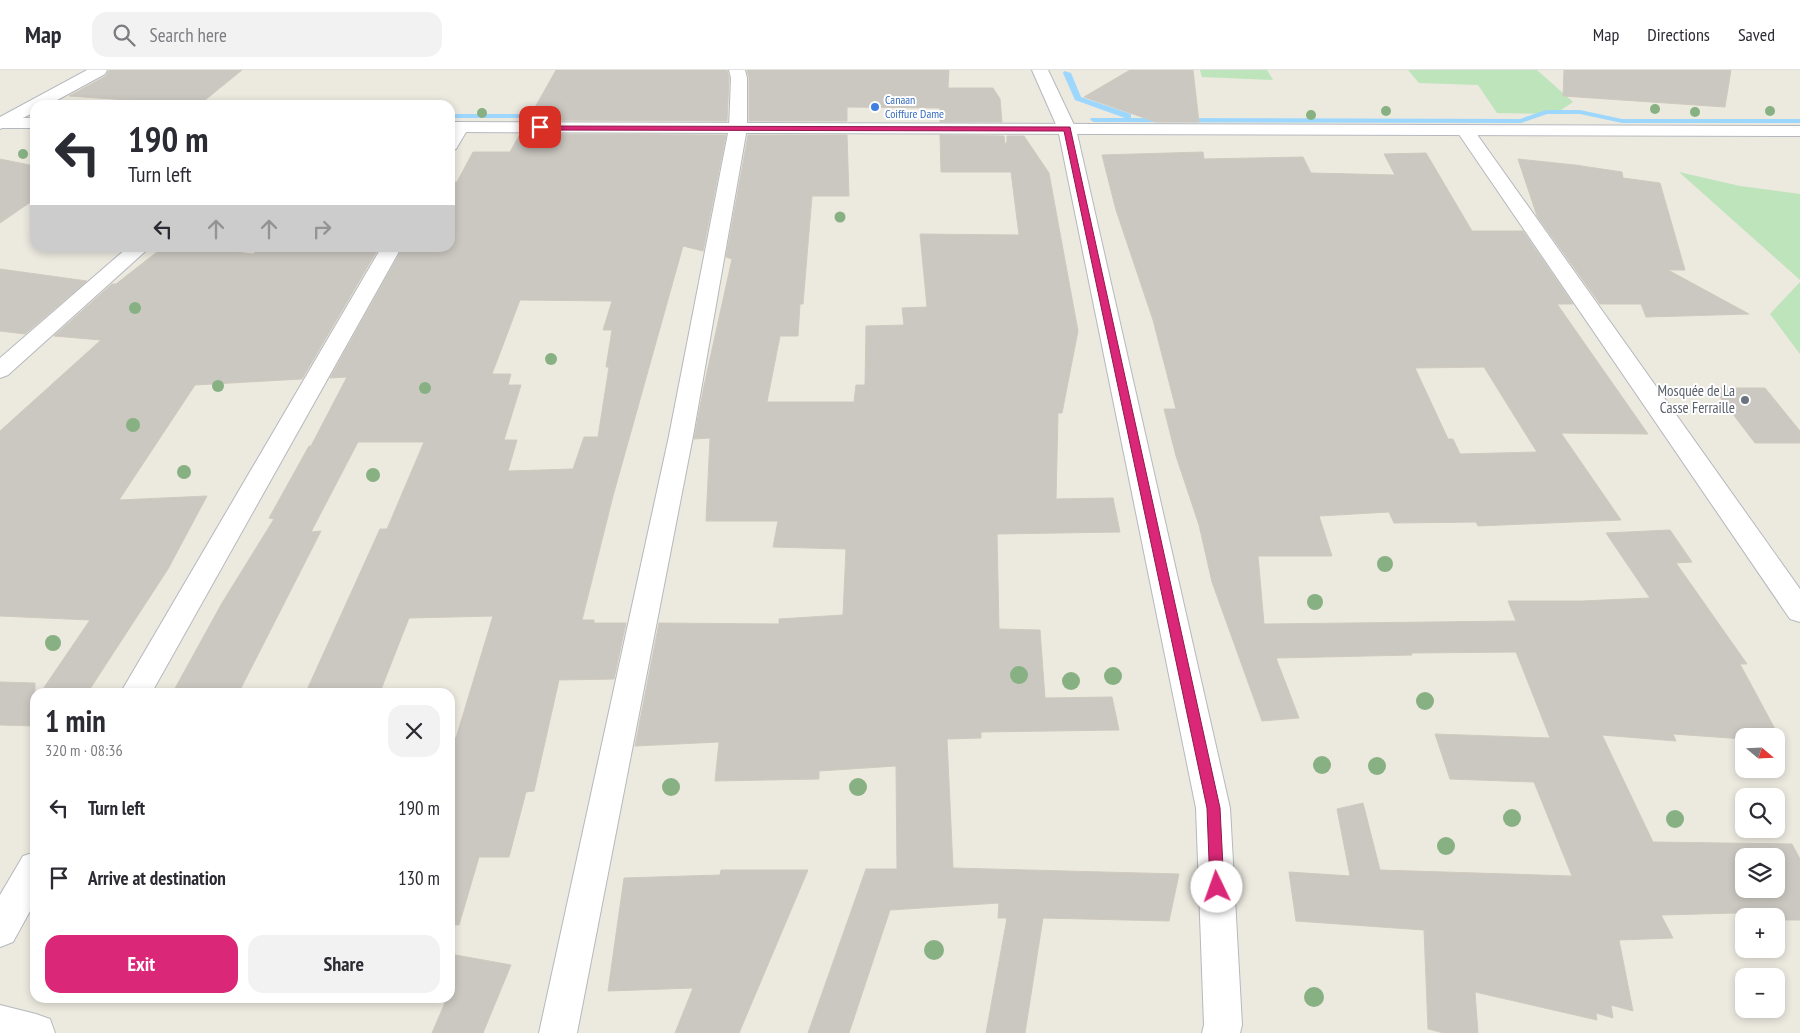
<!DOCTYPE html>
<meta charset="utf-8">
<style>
:root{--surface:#fff;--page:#f2f2f3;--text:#2b2b33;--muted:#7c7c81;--line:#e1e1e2;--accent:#db2777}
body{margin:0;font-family:"PT Sans Narrow",sans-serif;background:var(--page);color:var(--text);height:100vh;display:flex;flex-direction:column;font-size:19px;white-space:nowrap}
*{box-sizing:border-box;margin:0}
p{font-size:16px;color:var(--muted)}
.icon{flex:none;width:28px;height:28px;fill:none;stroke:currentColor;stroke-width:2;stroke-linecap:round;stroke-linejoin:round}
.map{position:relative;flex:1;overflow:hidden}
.panel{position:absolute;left:30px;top:618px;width:425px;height:315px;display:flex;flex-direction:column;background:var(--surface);border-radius:15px;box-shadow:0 2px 8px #0003}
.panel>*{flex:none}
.hud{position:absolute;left:30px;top:30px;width:425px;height:152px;border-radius:15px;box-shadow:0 2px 8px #0003;background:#fff;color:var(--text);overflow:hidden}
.needle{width:32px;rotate:109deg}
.tools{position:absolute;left:1735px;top:658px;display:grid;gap:10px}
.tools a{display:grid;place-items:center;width:50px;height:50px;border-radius:10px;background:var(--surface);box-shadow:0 2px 8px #0003;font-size:25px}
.pin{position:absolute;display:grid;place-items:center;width:42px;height:42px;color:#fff;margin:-21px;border-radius:10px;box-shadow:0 2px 8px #0006}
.me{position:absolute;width:55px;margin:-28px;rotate:357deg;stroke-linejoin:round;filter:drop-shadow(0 0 4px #0008)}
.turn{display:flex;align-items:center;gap:18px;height:105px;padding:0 15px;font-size:22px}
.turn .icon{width:65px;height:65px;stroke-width:2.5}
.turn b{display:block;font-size:35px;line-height:42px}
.lanes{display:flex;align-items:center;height:48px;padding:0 15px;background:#0003;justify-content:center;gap:25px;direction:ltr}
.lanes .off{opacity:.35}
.round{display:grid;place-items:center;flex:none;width:52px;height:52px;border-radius:15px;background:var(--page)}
.headline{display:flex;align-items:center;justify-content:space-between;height:85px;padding:0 15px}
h1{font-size:30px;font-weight:700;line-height:38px}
.primary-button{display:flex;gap:10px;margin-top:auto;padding:10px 15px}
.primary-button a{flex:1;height:58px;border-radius:15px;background:var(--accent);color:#fff;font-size:20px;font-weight:700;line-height:58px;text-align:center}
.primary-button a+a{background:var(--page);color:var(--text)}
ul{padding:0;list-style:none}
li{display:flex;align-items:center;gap:15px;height:70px;padding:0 15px}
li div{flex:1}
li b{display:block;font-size:19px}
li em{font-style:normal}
header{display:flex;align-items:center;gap:30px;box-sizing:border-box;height:70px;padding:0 25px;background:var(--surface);border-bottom:1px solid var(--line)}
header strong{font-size:24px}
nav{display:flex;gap:28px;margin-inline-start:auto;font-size:18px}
.search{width:350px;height:45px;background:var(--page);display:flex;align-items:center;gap:12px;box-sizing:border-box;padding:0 18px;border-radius:15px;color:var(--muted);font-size:19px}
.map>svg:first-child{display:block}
.green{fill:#bde4bb}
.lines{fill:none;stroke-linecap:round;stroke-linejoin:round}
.stream{fill:#9dd7fe;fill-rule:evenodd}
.building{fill:#cbc7c1;stroke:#d0cabe;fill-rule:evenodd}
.street-casing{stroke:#b5b8bd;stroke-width:2}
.secondary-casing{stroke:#b5b9bf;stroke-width:2}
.street{fill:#fff;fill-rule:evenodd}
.secondary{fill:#fff;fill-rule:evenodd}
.tree{fill:#87b182}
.route{fill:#db2777;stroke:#8e194d}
.shop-dot{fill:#3f7fe0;stroke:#fff;stroke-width:2}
.worship-dot{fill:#6b7280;stroke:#fff;stroke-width:2}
.labels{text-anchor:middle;stroke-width:4;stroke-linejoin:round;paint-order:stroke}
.far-shop-label{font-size:12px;fill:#366cbe;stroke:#fff;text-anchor:start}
.worship-label{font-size:15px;fill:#5b616d;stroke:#fff;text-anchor:end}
</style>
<header>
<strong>Map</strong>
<div class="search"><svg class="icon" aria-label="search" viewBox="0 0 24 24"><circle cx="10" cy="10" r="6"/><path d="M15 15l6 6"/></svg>Search here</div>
<nav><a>Map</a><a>Directions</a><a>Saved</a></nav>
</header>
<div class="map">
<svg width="1800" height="963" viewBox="0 0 1800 963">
<rect width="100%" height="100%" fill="#ece9df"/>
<!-- green -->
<path class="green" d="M 1200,0 L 1267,0 L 1273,10 L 1202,7 Z
M 1408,0 L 1537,0 L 1573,32 L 1555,44 L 1497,43 L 1478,15 L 1419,13 Z
M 1679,102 L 1740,116 L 1800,124 L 1800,210 Z
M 1800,212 L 1800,284 L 1770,244 Z"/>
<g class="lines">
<!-- stream -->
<path class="stream" d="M 1064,1 L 1071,3 L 1081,27 L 1131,44 L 1131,48 L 1520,49 L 1546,40 L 1580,40 L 1622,49 L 1800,49 L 1800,53 L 1622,53 L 1580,44 L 1547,44 L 1521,53 L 1094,52 L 1090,50 L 1091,48 L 1125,48 L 1075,30 L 1063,3 Z
M 450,44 L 546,44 L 550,46 L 546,48 L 450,48 Z"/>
</g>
<!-- building -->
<path class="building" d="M 109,0 L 242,0 L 199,35 L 69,26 L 106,6 Z
M 556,0 L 727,0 L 729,8 L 727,51 L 528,50 Z
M 747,0 L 949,0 L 948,18 L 993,18 L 1000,29 L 1002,52 L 940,52 L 940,38 L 847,37 L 847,51 L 749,51 L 749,8 Z
M 1130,0 L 1193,0 L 1199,52 L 1156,52 L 1084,27 Z
M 1564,0 L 1731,0 L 1725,37 L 1563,26 Z
M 520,64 L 726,65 L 703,181 L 683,176 L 613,426 L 582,550 L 594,550 L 594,553 L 626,553 L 614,609 L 559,610 L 534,721 L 526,722 L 509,787 L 479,787 L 459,855 L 450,854 L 450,668 L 456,668 L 493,546 L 409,548 L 380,622 L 306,622 L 380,459 L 387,459 L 424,372 L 358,372 L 311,462 L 321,461 L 239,622 L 173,622 L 222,533 L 274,449 L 269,448 L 309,376 L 311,376 L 347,307 L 330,308 L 402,179 L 450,179 L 450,112 L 457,112 L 473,82 L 510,82 ZM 520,230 L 612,231 L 603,260 L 612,260 L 606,297 L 609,297 L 598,367 L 584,367 L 573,399 L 508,401 L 517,370 L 504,370 L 521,315 L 508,315 L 511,304 L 492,304 Z
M 748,65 L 847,65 L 849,126 L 812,126 L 803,234 L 800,234 L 798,266 L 780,266 L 767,332 L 854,332 L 856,315 L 865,315 L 866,256 L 904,255 L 902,238 L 927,237 L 920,164 L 1019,165 L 1011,102 L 941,102 L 940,65 L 1004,66 L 1005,74 L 1007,72 L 1007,66 L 1024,66 L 1049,103 L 1078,261 L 1062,343 L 1058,343 L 1056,429 L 1113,428 L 1120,462 L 997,464 L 999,559 L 1040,560 L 1045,628 L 1112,627 L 1119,660 L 981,662 L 981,668 L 947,669 L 953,798 L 1179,804 L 1169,851 L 1043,848 L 1025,963 L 986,963 L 1007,848 L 998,848 L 999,833 L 890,840 L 849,963 L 808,963 L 866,799 L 897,799 L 896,696 L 819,701 L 819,709 L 715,711 L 719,672 L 635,676 L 659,553 L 779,554 L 779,549 L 843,545 L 846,479 L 773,477 L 778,451 L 706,451 L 710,368 L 694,369 L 704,316 L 732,189 L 726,187 Z
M 1203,82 L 1204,89 L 1303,87 L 1311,103 L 1395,105 L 1384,84 L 1426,83 L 1472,161 L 1523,161 L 1573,234 L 1557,234 L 1648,364 L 1561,363 L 1621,450 L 1478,456 L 1476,452 L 1394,453 L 1389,442 L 1319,446 L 1332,486 L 1258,486 L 1264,554 L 1516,551 L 1508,531 L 1582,531 L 1650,528 L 1606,463 L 1670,460 L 1692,492 L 1676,493 L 1747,594 L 1740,594 L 1782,672 L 1776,671 L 1776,666 L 1744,666 L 1744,669 L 1673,664 L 1676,671 L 1602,665 L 1653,772 L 1792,774 L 1800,789 L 1800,850 L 1776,850 L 1776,846 L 1744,846 L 1744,851 L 1740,851 L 1736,843 L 1661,845 L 1673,868 L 1619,870 L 1633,941 L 1611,935 L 1613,948 L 1596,943 L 1597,950 L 1475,922 L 1478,963 L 1444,963 L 1428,959 L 1424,860 L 1296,851 L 1289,802 L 1350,806 L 1337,739 L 1363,733 L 1380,800 L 1572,806 L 1534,712 L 1450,709 L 1435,664 L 1550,668 L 1516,582 L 1411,583 L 1412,585 L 1276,588 L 1299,648 L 1262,651 L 1212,512 L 1199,455 L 1176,386 L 1164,339 L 1176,339 L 1153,250 L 1116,140 L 1102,85 ZM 1484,297 L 1525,363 L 1537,382 L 1460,384 L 1453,369 L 1448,369 L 1415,298 ZM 1744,786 L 1776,786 L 1776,819 L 1744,819 Z
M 0,89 L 35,96 L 35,129 L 0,153 Z
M 1518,89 L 1575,95 L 1622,102 L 1623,108 L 1660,113 L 1685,200 L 1668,200 L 1749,244 L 1646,247 L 1641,234 L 1600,234 L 1537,146 Z
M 162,178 L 204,178 L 253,184 L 259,178 L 359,178 L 358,180 L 378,179 L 302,309 L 195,315 L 119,430 L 207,426 L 168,499 L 88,622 L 41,622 L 90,550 L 0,546 L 0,361 L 101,270 L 54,266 L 112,214 L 116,214 Z
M 0,199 L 87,211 L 25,264 L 0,261 Z
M 1713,318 L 1765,318 L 1800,361 L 1800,373 L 1755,373 Z
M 0,612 L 35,613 L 35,656 L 0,655 Z
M 721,800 L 808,800 L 739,963 L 675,963 L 693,918 L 608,921 L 624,808 L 720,805 Z
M 450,884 L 511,895 L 483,963 L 432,963 L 447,928 L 450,928 Z"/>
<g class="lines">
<defs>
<path id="street" d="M 87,0 L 107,0 L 105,4 L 48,35 L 35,35 L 35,42 L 0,59 L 0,47 Z
M 729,0 L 745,0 L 747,8 L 747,58 L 693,366 L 577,963 L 539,963 L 669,366 L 729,58 L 731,8 Z
M 1032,0 L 1048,0 L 1076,59 L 1230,738 L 1242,955 L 1240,963 L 1202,963 L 1204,955 L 1196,738 L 1058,59 Z
M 460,52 L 466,53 L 469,57 L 456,79 L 450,80 L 450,59 L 454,53 Z
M 1465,55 L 1471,56 L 1800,519 L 1800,552 L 1790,549 L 1456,60 L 1459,56 Z
M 127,178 L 149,178 L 8,305 L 0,308 L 0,288 Z
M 381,178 L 401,178 L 152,622 L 121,622 Z
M 35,782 L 35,832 L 13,872 L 0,877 L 0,825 L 23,786 Z
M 0,935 L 36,944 L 50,949 L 55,963 L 0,963 Z"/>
<path id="secondary" d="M 0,48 L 35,48 L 35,58 L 0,58 Z
M 450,52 L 1800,56 L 1800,66 L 450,62 Z"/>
</defs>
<!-- street casing -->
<use href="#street" class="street-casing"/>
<!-- secondary casing -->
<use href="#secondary" class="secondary-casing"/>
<!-- street -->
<use href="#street" class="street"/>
<!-- secondary -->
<use href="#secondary" class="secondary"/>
</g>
<!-- trees -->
<g class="tree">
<circle cx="1655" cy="39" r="5"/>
<circle cx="1386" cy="41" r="5"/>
<circle cx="1770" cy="41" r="5"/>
<circle cx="1695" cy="42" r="5"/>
<circle cx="482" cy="43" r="5"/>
<circle cx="1311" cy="45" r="5"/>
<circle cx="23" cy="84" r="5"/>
<circle cx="840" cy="147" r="5.5"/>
<circle cx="135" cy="238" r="6"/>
<circle cx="551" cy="289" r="6"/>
<circle cx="218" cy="316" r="6"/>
<circle cx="425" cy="318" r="6"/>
<circle cx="133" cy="355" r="7"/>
<circle cx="184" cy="402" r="7"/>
<circle cx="373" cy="405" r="7"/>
<circle cx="1385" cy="494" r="8"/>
<circle cx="1315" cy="532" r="8"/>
<circle cx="53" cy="573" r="8"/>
<circle cx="1019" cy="605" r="9"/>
<circle cx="1113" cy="606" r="9"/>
<circle cx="1071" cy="611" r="9"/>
<circle cx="1425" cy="631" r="9"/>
<circle cx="1322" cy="695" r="9"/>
<circle cx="1377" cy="696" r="9"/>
<circle cx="671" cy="717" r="9"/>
<circle cx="858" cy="717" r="9"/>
<circle cx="1512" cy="748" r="9"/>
<circle cx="1675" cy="749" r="9"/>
<circle cx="1446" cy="776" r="9"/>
<circle cx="934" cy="880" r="10"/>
<circle cx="1314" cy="927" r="10"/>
</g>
<!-- route -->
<path class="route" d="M 537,56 L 1070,57 L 1220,738 L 1224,817 L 1222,822 L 1217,824 L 1212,822 L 1210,817 L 1207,738 L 1064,61 L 540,60 L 536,57 Z"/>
<!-- markers -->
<circle class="shop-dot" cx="875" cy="37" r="5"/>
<circle class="worship-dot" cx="1745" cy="330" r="5"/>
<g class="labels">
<!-- far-shop labels -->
<g class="far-shop-label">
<text x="885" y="34">Canaan<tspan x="885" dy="14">Coiffure Dame</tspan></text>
</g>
<!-- worship labels -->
<g class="worship-label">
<text x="1735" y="326">Mosquée de La<tspan x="1735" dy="17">Casse Ferraille</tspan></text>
</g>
</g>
</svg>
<div class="tools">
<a><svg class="needle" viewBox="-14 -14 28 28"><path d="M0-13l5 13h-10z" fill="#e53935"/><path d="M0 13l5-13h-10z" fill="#7c7c81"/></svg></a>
<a><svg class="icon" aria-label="search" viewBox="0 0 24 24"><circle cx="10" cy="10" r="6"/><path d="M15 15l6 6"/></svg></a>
<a><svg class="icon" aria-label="layers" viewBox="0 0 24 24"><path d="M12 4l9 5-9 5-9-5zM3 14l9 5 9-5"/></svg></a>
<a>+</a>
<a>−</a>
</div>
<div class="pin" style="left:540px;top:57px;background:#d93025"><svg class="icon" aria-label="arrive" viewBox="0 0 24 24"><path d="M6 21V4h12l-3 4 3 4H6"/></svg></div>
<svg class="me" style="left:1217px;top:817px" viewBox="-20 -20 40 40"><circle r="19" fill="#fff"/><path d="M0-13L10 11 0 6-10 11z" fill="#db2777"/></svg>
<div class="hud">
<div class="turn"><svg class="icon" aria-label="left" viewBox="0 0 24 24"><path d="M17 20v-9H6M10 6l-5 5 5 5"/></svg><div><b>190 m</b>Turn left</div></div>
<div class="lanes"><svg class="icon" aria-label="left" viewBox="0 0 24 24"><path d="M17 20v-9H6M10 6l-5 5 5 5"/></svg><svg class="icon off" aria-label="ahead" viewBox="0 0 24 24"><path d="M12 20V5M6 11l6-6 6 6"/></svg><svg class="icon off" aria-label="ahead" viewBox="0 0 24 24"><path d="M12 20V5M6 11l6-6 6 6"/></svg><svg class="icon off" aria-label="right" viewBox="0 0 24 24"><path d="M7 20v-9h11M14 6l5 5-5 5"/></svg></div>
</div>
<section class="panel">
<div class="headline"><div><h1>1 min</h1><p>320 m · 08:36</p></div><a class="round"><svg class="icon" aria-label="close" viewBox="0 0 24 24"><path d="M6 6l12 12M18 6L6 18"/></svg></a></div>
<ul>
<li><svg class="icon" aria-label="left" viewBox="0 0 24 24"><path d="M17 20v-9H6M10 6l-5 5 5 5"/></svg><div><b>Turn left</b></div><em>190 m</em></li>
<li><svg class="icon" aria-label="arrive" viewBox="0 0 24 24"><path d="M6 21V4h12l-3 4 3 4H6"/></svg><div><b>Arrive at destination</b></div><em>130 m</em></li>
</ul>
<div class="primary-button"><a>Exit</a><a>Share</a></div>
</section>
</div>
